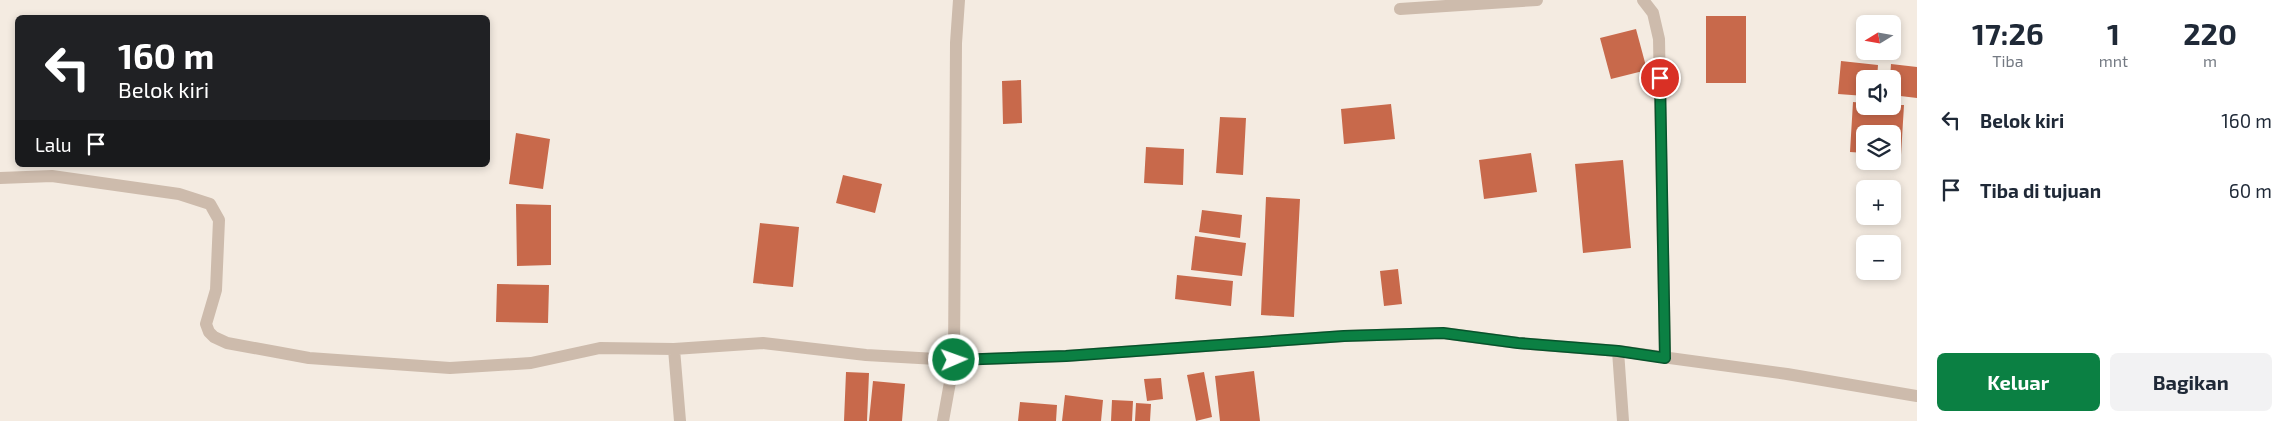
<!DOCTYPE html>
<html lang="id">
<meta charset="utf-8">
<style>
:root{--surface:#fff;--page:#f2f2f3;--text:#1f2937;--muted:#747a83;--accent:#0b8043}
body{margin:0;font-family:"Exo 2",sans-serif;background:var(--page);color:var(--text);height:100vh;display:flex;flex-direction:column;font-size:19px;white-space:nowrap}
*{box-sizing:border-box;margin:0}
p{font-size:16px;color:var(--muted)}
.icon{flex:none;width:28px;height:28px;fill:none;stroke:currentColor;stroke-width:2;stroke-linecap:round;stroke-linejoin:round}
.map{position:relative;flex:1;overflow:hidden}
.details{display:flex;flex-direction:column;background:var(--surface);width:375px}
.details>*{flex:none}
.banner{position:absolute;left:15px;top:15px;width:475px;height:152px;border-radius:8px;box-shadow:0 2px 8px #0003;background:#202124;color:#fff;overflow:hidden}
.needle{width:32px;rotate:259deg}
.controls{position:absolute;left:1856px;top:15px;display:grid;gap:10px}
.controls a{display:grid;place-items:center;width:45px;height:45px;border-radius:8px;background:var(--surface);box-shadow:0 2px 8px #0003;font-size:25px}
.pin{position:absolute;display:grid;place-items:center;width:42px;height:42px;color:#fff;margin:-21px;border:2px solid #fff;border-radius:50%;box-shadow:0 1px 5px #0007}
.me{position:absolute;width:55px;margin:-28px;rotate:88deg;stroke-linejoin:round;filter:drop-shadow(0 0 4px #0008)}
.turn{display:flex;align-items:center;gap:18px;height:105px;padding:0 20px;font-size:22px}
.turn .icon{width:65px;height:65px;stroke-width:2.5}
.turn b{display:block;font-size:35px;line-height:42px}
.then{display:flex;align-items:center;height:48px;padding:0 20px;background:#0003;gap:10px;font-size:19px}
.eta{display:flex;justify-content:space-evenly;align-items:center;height:85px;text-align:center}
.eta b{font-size:30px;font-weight:700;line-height:35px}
.action{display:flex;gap:10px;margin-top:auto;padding:10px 20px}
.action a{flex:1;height:58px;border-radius:8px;background:var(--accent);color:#fff;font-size:20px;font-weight:700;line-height:58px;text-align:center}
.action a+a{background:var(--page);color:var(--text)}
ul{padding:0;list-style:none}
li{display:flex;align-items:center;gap:15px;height:70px;padding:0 20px}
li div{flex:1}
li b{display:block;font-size:19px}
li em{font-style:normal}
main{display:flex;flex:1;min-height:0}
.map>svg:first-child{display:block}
.building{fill:#c8694b}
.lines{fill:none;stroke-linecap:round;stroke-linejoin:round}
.minor{stroke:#cdbbac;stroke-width:12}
.route-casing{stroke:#07532c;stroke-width:12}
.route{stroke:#0b8043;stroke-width:9}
</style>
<main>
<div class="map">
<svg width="1917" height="421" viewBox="0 0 1917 421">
<rect width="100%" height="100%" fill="#f4ebe1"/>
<!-- building -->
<path class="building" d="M 1706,16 L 1746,16 L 1746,83 L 1706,83 Z
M 1636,29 L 1647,70 L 1611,79 L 1600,38 Z
M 1841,61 L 1878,65 L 1877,79 L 1865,79 L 1865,96 L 1838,94 Z
M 1891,64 L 1917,67 L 1917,98 L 1892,95 L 1892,79 L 1890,79 Z
M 1021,80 L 1022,123 L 1003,124 L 1002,81 Z
M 1853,102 L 1865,103 L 1865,106 L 1904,105 L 1901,155 L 1892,155 L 1892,134 L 1865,134 L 1865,153 L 1850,152 Z
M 1391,104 L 1395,139 L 1344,144 L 1341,109 Z
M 1220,117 L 1246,118 L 1243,175 L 1216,173 Z
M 516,133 L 550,139 L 543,189 L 509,184 Z
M 1146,147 L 1184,149 L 1183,185 L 1144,183 Z
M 1531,153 L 1537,192 L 1484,199 L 1479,160 Z
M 1623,160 L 1631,248 L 1583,253 L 1575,164 Z
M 843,175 L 882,184 L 875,213 L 836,203 Z
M 1266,197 L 1300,199 L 1294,317 L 1261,315 Z
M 516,204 L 551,205 L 551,265 L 517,266 Z
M 1202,210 L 1242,215 L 1240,238 L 1199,232 Z
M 760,223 L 799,227 L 793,287 L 753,283 Z
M 1195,236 L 1246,243 L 1242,276 L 1191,270 Z
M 1398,269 L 1402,304 L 1384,306 L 1380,271 Z
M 1177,275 L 1233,281 L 1231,306 L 1175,299 Z
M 497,284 L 549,285 L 548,323 L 496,322 Z
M 1254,371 L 1260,421 L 1220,421 L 1215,376 Z
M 846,372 L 869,373 L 867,421 L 844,421 Z
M 1204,372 L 1212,417 L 1196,421 L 1187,375 Z
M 1161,378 L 1163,399 L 1147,401 L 1144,379 Z
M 873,381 L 905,384 L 902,421 L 869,421 Z
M 1065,395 L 1103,400 L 1101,421 L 1062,421 Z
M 1112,400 L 1133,401 L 1132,421 L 1111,421 Z
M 1020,402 L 1057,405 L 1056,421 L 1018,421 Z
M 1136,403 L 1151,404 L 1150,421 L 1135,421 Z"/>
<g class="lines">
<!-- minor -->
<path class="minor" d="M 1643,0 L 1653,13 L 1659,39 L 1665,358
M 1400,9 L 1537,0
M 0,178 L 52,176 L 179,194 L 210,204 L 219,220 L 216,290 L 206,324 L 209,332 L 214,337 L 227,343 L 309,358 L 450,368 L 531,363 L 600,348 L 674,349 L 763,343 L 866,355 L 954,360 L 1066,356 L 1344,336 L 1443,333 L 1518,343 L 1618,351 L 1787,374 L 1917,396
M 674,349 L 680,421
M 1618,351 L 1623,421
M 943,421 L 954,360 L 956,43 L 959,0"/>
</g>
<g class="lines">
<defs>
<path id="route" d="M 954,360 L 1066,356 L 1344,336 L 1443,333 L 1518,343 L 1618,351 L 1665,358 L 1660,78"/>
</defs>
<!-- route casing -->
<use href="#route" class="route-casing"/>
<!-- route -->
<use href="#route" class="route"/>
</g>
</svg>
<div class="controls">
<a><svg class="needle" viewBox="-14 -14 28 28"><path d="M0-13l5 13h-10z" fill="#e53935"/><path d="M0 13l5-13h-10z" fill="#747a83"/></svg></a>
<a><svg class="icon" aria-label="sound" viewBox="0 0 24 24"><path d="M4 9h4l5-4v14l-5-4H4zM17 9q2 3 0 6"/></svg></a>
<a><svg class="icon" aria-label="layers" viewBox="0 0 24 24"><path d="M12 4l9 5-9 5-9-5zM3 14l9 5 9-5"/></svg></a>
<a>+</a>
<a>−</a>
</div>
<div class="pin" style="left:1660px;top:78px;background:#d93025"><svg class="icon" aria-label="arrive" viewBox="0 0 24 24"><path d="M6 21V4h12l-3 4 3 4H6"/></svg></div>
<svg class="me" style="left:954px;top:360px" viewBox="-20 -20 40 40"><circle r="17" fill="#0b8043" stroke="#fff" stroke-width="3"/><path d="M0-11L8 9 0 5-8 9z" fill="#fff"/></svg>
<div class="banner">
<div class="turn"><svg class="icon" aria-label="left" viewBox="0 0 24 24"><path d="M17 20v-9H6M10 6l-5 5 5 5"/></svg><div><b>160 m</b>Belok kiri</div></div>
<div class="then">Lalu<svg class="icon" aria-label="arrive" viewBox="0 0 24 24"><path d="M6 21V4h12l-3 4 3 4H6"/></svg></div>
</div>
</div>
<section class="details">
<div class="eta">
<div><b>17:26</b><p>Tiba</p></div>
<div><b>1</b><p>mnt</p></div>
<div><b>220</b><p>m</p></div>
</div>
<ul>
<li><svg class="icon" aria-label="left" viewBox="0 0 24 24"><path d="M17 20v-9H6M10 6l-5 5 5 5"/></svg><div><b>Belok kiri</b></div><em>160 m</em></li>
<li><svg class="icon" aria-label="arrive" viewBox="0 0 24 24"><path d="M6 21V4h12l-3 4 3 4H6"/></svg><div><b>Tiba di tujuan</b></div><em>60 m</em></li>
</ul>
<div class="action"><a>Keluar</a><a>Bagikan</a></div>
</section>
</main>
